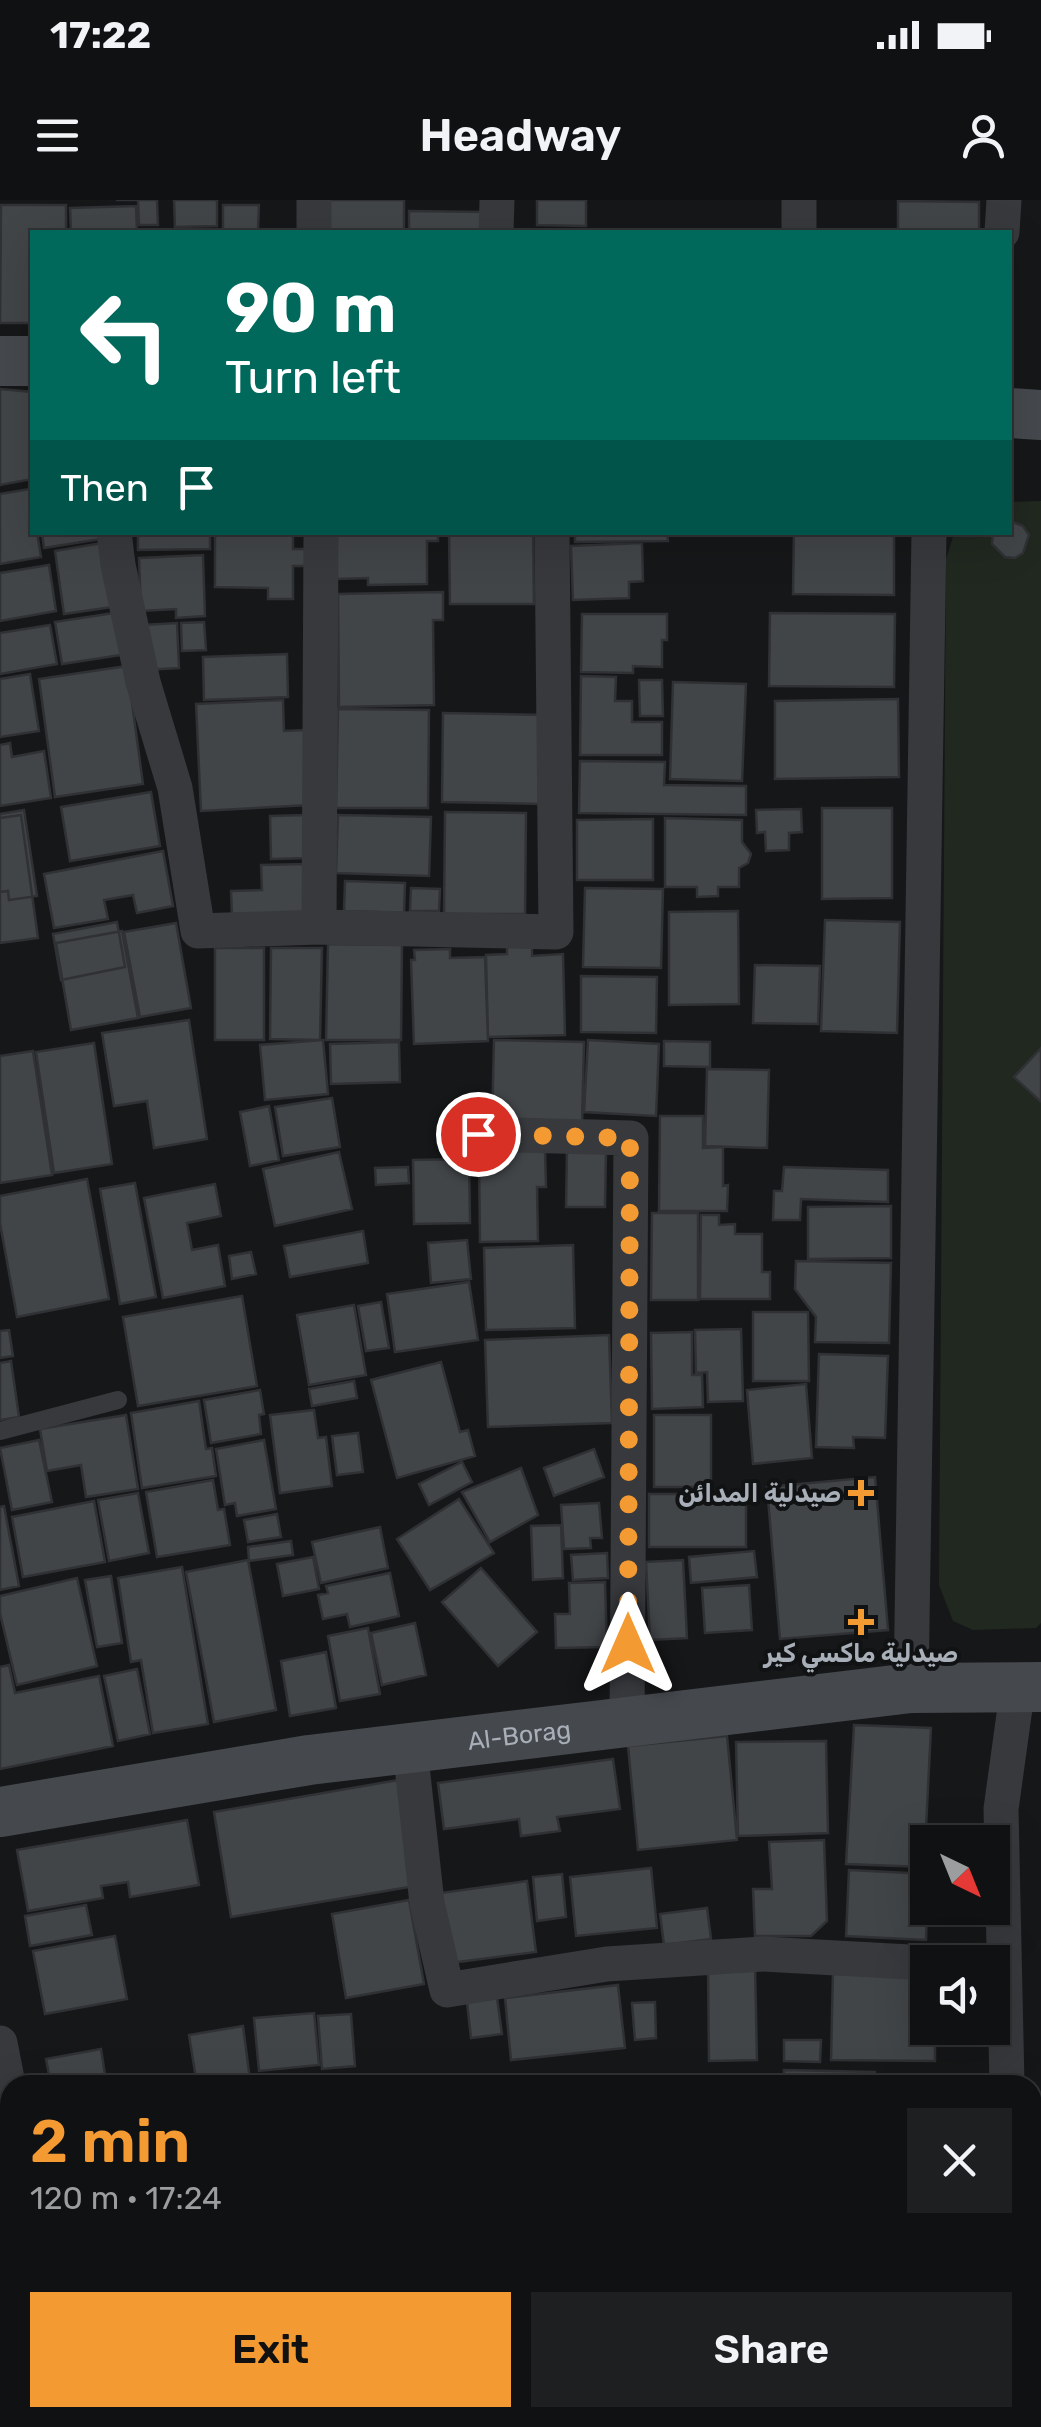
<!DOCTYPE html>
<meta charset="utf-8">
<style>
:root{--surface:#101112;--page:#1e1f20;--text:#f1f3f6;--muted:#9c9d9f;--line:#303132;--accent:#f49a32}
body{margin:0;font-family:Rubik,"Noto Naskh Arabic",sans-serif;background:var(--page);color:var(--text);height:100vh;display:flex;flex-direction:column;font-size:38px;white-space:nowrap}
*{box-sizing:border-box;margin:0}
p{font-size:32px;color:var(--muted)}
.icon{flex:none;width:55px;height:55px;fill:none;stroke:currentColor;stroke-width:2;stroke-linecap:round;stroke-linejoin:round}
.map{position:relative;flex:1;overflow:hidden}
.drawer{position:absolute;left:0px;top:1875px;width:1042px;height:352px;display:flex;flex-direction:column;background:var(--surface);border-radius:30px 30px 0 0;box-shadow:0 10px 40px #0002,0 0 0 2px var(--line)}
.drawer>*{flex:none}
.top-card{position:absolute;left:30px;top:30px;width:982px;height:305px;border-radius:0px;box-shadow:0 10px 40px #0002,0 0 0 2px var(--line);background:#00695c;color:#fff;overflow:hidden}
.needle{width:65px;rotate:137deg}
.buttons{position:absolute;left:910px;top:1625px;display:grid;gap:20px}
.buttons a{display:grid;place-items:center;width:100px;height:100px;border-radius:0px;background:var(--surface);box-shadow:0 10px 40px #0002,0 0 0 2px var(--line);font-size:50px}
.pin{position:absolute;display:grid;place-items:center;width:85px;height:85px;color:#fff;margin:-42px;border:5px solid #fff;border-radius:50%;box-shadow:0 2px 10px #0007}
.me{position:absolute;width:110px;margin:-55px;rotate:0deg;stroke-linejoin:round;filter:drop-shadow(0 0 8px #0008)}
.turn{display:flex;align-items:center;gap:35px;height:210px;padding:0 30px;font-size:45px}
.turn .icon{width:130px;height:130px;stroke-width:2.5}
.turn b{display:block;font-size:70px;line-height:85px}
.then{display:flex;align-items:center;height:95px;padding:0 30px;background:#0003;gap:20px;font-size:38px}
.round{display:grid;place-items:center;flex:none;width:105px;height:105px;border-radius:0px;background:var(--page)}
.headline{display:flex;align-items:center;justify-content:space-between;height:170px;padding:0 30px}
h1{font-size:60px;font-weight:600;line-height:75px;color:var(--accent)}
.action{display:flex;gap:20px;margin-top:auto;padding:20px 30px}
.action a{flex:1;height:115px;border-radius:0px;background:var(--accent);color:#111;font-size:40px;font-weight:600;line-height:115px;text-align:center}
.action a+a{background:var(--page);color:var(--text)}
.status{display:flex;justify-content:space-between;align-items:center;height:70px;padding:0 50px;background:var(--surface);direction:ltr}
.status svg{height:28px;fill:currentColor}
header{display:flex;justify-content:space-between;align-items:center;height:130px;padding:0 30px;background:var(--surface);font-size:45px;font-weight:600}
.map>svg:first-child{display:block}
.green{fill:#202820}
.building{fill:#424548;stroke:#303134;stroke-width:2.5}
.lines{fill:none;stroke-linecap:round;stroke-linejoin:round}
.lane{stroke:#37393d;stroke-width:18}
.street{stroke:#37393d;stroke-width:35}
.secondary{stroke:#45484d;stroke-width:50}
.route{stroke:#f49a32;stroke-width:18;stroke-dasharray:0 32.4}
.poi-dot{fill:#f49a32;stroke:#111213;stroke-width:4}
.labels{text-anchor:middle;stroke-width:8;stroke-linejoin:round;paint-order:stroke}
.poi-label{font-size:25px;font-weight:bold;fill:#a8afb8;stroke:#111213;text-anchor:end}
.street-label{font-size:25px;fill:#a8afb8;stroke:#111213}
</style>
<div class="status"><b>17:22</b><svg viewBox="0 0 49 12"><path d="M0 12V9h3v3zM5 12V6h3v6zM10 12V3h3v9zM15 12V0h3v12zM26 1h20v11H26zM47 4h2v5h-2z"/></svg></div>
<header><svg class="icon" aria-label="menu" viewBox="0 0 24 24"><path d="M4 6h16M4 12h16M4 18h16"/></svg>Headway<svg class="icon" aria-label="person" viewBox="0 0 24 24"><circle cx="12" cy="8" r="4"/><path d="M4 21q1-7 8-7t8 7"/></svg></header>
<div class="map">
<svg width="1041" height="2227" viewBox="0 0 1041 2227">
<rect width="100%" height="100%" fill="#161718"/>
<!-- green -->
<path class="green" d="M 1041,301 L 1041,1423 L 1036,1428 L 973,1430 L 953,1421 L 939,1385 L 946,359 L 954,333 L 1010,332 L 1010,302 Z"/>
<!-- building -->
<path class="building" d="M 116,0 L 157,0 L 158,25 L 139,25 L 138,0 Z
M 174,0 L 217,0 L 217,26 L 175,27 Z
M 319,0 L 404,0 L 404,32 L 318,32 Z
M 537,0 L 586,0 L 586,26 L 537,25 Z
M 898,1 L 979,2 L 979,32 L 898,32 Z
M 1,5 L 66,5 L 66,32 L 32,32 L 32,123 L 0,123 Z
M 223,5 L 259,5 L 258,29 L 295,30 L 295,32 L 223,32 Z
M 136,6 L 137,32 L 71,32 L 70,8 Z
M 409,11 L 483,12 L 482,32 L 409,32 Z
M 0,189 L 32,192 L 32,279 L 0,285 Z
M 30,289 L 32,332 L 37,332 L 41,357 L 0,364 L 0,294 Z
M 1010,321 L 1023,326 L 1029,335 L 1023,353 L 1015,358 L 1005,357 L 992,344 L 993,332 L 1010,332 Z
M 42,332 L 100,332 L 101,339 L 44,348 Z
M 138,332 L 210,332 L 210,349 L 138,350 Z
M 215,332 L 293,332 L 293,349 L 311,349 L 311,366 L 293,366 L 293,399 L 268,399 L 268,388 L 215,387 Z
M 336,332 L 438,332 L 438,341 L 427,341 L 427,384 L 368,385 L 368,378 L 337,379 Z
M 449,332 L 533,332 L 534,404 L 450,404 Z
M 575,332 L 667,332 L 668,341 L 575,342 Z
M 794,332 L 894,332 L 894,395 L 793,394 Z
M 102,343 L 119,406 L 64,414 L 55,351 Z
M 642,343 L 643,381 L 629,382 L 629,398 L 573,400 L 571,346 Z
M 203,355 L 205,416 L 176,418 L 176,409 L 141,411 L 139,358 Z
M 49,365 L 56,411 L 0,421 L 0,373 Z
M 443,392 L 443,420 L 433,420 L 434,505 L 339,507 L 338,394 Z
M 114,413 L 121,455 L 62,464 L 55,422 Z
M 770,413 L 895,414 L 894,487 L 769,486 Z
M 582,414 L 667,414 L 667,440 L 662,440 L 662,467 L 633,466 L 633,473 L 581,472 Z
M 204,422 L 206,450 L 182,451 L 181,423 Z
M 177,423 L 179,468 L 145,470 L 143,425 Z
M 50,425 L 57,464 L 0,474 L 0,433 Z
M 287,454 L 288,497 L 204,500 L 203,457 Z
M 127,466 L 143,584 L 55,597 L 39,479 Z
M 30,474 L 39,531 L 0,537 L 0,479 Z
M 581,476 L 616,477 L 615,501 L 632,501 L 632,522 L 662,522 L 662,555 L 580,555 Z
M 639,480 L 662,480 L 663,516 L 640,516 Z
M 673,482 L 746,484 L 742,581 L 670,579 Z
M 898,499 L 899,577 L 775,579 L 775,501 Z
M 283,500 L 284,531 L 305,530 L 308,605 L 201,611 L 196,504 Z
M 338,509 L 429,510 L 428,608 L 336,608 Z
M 443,513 L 544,515 L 542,604 L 442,602 Z
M 10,543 L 12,557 L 44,551 L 51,598 L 0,606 L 0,545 Z
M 580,561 L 665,562 L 664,585 L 746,586 L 746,615 L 579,613 Z
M 151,592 L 160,646 L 70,661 L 61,607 Z
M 822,608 L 892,608 L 892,698 L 822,699 Z
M 801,609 L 802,632 L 789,633 L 789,650 L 766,651 L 765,632 L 757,633 L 756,610 Z
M 24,610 L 37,696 L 9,700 L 8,691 L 0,692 L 0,614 Z
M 445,612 L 526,613 L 525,714 L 444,714 Z
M 21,615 L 38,738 L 0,743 L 0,618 Z
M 306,615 L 307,658 L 271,659 L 270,616 Z
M 338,615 L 431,617 L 429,676 L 336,673 Z
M 665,618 L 742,620 L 742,642 L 751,654 L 748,663 L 739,668 L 739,687 L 718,687 L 718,696 L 697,697 L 697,687 L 665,687 Z
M 653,619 L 653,680 L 577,680 L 577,620 Z
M 163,651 L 173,706 L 137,713 L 133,695 L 104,700 L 108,719 L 54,728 L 44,674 Z
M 307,664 L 308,714 L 232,716 L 231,691 L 262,690 L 261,665 Z
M 345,681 L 405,683 L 404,713 L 344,711 Z
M 411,688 L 440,689 L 439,711 L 410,711 Z
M 585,688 L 663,689 L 661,768 L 583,767 Z
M 738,711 L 739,804 L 669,805 L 669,712 Z
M 825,720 L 900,722 L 897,833 L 821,831 Z
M 117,722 L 125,767 L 61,780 L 53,734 Z
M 176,723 L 191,808 L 140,817 L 124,732 Z
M 122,731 L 138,818 L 71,830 L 56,743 Z
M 532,742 L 532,756 L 563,754 L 565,835 L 488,837 L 486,755 L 507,754 L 507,743 Z
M 328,744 L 402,745 L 401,840 L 326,840 Z
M 215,748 L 264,748 L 264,840 L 215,840 Z
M 271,748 L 322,748 L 320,840 L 270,839 Z
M 450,749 L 450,758 L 485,757 L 488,841 L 414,844 L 411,760 L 415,760 L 414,750 Z
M 755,765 L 820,766 L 818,824 L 753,823 Z
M 581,776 L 657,777 L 656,833 L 581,832 Z
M 189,820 L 207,939 L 154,948 L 147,901 L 114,906 L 102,833 Z
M 323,840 L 328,894 L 265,900 L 260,845 Z
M 494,840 L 584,842 L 582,924 L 492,923 Z
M 588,840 L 659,844 L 656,916 L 584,912 Z
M 664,841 L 710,842 L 710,867 L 664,866 Z
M 399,842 L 400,882 L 331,884 L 330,844 Z
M 94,843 L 112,964 L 54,973 L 36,852 Z
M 1041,848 L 1041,899 L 1040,901 L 1014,877 Z
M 33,851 L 52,975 L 0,983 L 0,856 Z
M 707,869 L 769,870 L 767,948 L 705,946 Z
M 332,898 L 340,947 L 283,956 L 275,907 Z
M 269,906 L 279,960 L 250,966 L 240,912 Z
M 660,916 L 703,916 L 703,948 L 723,947 L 723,986 L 728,985 L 727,1011 L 659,1011 Z
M 545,950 L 546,987 L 537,987 L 538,1041 L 480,1042 L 479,951 Z
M 567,950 L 606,951 L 605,1007 L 566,1007 Z
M 339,952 L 352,1009 L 275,1026 L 263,969 Z
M 469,959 L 470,1023 L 414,1024 L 413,960 Z
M 408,967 L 409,983 L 376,985 L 375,968 Z
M 784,967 L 888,970 L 888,1002 L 801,999 L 800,1020 L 773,1020 L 774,991 L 782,991 Z
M 87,979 L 109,1099 L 17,1117 L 0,1023 L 0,996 Z
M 135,983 L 156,1097 L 120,1104 L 100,989 Z
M 215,984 L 221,1016 L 187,1023 L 192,1050 L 218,1045 L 225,1086 L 163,1098 L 144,998 Z
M 891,1006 L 891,1058 L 808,1059 L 808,1007 Z
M 652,1013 L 698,1013 L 698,1100 L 651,1100 Z
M 701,1015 L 719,1015 L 719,1025 L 735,1024 L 735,1034 L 762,1034 L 762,1072 L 770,1072 L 770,1099 L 700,1099 Z
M 363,1031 L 368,1063 L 290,1077 L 284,1046 Z
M 467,1040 L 471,1079 L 431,1083 L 428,1043 Z
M 573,1045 L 575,1128 L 486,1130 L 484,1048 Z
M 251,1052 L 256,1074 L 232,1079 L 229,1056 Z
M 796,1061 L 891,1063 L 889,1143 L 815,1142 L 816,1117 L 795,1089 Z
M 469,1082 L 478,1140 L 395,1152 L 387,1094 Z
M 242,1096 L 257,1186 L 138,1206 L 123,1117 Z
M 381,1102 L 389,1148 L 366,1151 L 358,1106 Z
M 354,1105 L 366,1175 L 309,1185 L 297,1115 Z
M 753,1112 L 808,1112 L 809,1181 L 753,1181 Z
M 741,1129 L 743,1201 L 708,1202 L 707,1172 L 696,1173 L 695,1130 Z
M 9,1130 L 13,1156 L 0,1158 L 0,1131 Z
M 692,1132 L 692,1175 L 702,1175 L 703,1207 L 652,1209 L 651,1133 Z
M 609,1135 L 612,1223 L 488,1227 L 485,1140 Z
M 819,1154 L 888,1156 L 885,1238 L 853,1237 L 854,1248 L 816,1247 Z
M 11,1161 L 19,1217 L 0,1220 L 0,1163 Z
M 441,1162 L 460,1232 L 468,1230 L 475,1256 L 397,1278 L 371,1180 Z
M 354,1181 L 357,1198 L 312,1206 L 309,1189 Z
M 806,1184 L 812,1258 L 753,1264 L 747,1190 Z
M 260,1190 L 264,1214 L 259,1215 L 261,1234 L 211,1243 L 204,1200 Z
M 199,1201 L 206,1249 L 212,1248 L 216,1276 L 142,1288 L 131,1213 Z
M 314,1210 L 318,1238 L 326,1237 L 332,1286 L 280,1293 L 270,1215 Z
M 126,1215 L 138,1289 L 86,1297 L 81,1265 L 47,1271 L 40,1229 Z
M 654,1215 L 711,1215 L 711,1287 L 654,1287 Z
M 358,1233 L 363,1272 L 337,1275 L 332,1236 Z
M 39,1240 L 52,1302 L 12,1310 L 0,1248 Z
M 264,1240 L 276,1309 L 237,1316 L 235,1303 L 225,1305 L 216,1249 Z
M 594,1249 L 604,1277 L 554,1296 L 544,1268 Z
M 462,1262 L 472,1282 L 429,1305 L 419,1284 Z
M 521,1268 L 538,1315 L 490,1342 L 462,1292 Z
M 875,1277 L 888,1430 L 780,1439 L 767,1287 Z
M 213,1280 L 218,1310 L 224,1309 L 230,1345 L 157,1357 L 146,1292 Z
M 138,1293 L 149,1353 L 109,1361 L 98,1300 Z
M 649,1294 L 746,1294 L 746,1347 L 649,1347 Z
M 459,1299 L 494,1353 L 430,1390 L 397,1339 Z
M 94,1301 L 105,1362 L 23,1377 L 12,1317 Z
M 599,1303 L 602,1338 L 590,1338 L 591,1348 L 564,1349 L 561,1305 Z
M 4,1306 L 19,1386 L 0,1390 L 0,1307 Z
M 277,1314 L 281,1337 L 248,1342 L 244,1320 Z
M 561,1325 L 563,1378 L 533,1380 L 531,1326 Z
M 380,1327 L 388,1368 L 321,1383 L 312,1342 Z
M 291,1341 L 293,1355 L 249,1361 L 248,1347 Z
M 754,1351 L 757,1377 L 691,1383 L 689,1357 Z
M 607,1353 L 608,1378 L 573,1380 L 571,1355 Z
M 313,1357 L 319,1389 L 283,1396 L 277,1364 Z
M 248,1360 L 276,1510 L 214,1522 L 186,1372 Z
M 683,1360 L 687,1438 L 650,1440 L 646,1362 Z
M 182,1367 L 208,1524 L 153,1533 L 141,1460 L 131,1462 L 118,1378 Z
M 481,1368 L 537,1432 L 498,1466 L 442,1402 Z
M 390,1373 L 399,1416 L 350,1427 L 347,1414 L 323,1419 L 318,1395 L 328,1393 L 326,1386 Z
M 111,1376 L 122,1443 L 97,1447 L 85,1380 Z
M 77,1378 L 97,1466 L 17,1485 L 0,1413 L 0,1396 Z
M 605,1382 L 607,1447 L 556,1448 L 555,1414 L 570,1414 L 569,1383 Z
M 749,1385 L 752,1430 L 705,1433 L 702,1388 Z
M 415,1423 L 426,1475 L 382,1485 L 371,1433 Z
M 368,1428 L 380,1494 L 340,1501 L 328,1436 Z
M 326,1452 L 336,1508 L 290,1516 L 281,1461 Z
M 9,1465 L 15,1493 L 99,1476 L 113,1546 L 0,1569 L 0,1467 Z
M 137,1469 L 150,1534 L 118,1541 L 104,1476 Z
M 854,1525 L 931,1528 L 924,1667 L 846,1664 Z
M 727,1536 L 737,1640 L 638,1650 L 628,1546 Z
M 826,1541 L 828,1633 L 738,1636 L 736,1542 Z
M 613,1559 L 620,1609 L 557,1617 L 560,1631 L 521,1636 L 519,1619 L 444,1629 L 438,1583 Z
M 404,1579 L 421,1685 L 231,1717 L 214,1612 Z
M 187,1620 L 199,1685 L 130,1697 L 128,1682 L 101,1686 L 103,1698 L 28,1711 L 17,1650 Z
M 824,1640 L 827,1721 L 811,1736 L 755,1736 L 753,1689 L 772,1689 L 769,1642 Z
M 651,1668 L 657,1728 L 576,1736 L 570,1677 Z
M 849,1670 L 928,1674 L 926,1740 L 846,1736 Z
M 562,1674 L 566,1717 L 537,1721 L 533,1677 Z
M 527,1681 L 536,1752 L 450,1763 L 441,1693 Z
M 409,1700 L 424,1784 L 346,1798 L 332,1714 Z
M 86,1705 L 92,1735 L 30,1746 L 25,1716 Z
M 707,1708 L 711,1739 L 664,1745 L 660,1714 Z
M 115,1736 L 127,1799 L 45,1814 L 33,1751 Z
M 755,1766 L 757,1860 L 709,1861 L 708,1767 Z
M 833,1770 L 928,1772 L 928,1828 L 935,1828 L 935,1861 L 831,1860 Z
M 618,1785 L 625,1848 L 511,1860 L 505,1798 Z
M 497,1798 L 502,1834 L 471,1838 L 467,1802 Z
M 655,1802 L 656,1838 L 635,1840 L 632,1803 Z
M 314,1813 L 319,1865 L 259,1871 L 254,1818 Z
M 351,1814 L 355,1866 L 322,1869 L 318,1816 Z
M 243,1826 L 250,1880 L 197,1885 L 189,1835 Z
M 784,1840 L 821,1840 L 820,1862 L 784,1861 Z
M 101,1849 L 106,1881 L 51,1885 L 46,1859 Z
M 784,1870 L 875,1872 L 875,1885 L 783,1885 Z
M 0,1930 L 10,1982 L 10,2017 L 0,2019 Z
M 10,2071 L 10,2149 L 0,2152 L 0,2073 Z
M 10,2168 L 10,2218 L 43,2218 L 0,2227 L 0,2175 L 1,2170 Z
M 47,2218 L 59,2218 L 61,2227 L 9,2227 Z
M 851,2218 L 916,2218 L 915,2227 L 851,2227 Z"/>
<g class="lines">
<!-- lane -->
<path class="lane" d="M 0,1231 L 118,1200"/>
<!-- street -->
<path class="street" d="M 314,0 L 314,32
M 496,32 L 497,0
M 799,32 L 799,0
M 1002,32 L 1004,0
M 114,332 L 118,365 L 143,482 L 175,588 L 198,731 L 319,727 L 556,732 L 552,332
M 319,727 L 321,332
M 478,934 L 631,938 L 627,1522
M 911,1488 L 929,332
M 410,1548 L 427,1703 L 447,1790 L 607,1764 L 763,1754 L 928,1763
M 0,1843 L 10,1894
M 1007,1885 L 1001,1609 L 1018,1486
M 74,2218 L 75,2227
M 278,2227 L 289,2218
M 1014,2227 L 1014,2218"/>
<!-- secondary -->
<g class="secondary">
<path d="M 0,161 L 32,161"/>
<path d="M 1010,213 L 1041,215"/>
<path id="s1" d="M 0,1612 L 309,1560 L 627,1522 L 911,1488 L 1041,1487"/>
</g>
</g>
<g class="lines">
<!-- route -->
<path class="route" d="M 478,934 L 630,938 L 628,1444"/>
</g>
<!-- markers -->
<g class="poi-dot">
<path d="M856 1278h10v10h10v10h-10v10h-10v-10h-10v-10h10z"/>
<path d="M856 1407h10v10h10v10h-10v10h-10v-10h-10v-10h10z"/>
</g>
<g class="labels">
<!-- poi labels -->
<g class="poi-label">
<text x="841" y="1302">صيدلية المدائن</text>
<text x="861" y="1462" text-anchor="middle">صيدلية ماكسي كير</text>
</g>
<!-- street labels -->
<g class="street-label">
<text dy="9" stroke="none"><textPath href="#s1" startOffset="525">Al-Borag</textPath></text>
</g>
</g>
</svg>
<div class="buttons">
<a><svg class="needle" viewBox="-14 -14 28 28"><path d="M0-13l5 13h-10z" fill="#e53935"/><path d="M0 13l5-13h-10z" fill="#9c9d9f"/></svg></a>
<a><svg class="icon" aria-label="sound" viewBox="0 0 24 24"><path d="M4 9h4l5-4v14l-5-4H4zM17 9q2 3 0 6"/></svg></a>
</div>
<div class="pin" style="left:478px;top:934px;background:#d93025"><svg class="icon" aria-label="arrive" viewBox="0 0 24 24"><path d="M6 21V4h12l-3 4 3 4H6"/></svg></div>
<svg class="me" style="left:628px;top:1444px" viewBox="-20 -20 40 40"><path d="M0-17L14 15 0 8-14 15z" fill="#f49a32" stroke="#fff" stroke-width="4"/></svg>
<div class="top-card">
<div class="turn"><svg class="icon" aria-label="left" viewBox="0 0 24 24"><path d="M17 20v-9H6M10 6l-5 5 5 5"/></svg><div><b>90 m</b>Turn left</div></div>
<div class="then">Then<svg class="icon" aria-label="arrive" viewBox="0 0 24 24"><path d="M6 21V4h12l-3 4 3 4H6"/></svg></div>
</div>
<section class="drawer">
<div class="headline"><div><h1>2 min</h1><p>120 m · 17:24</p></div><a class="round"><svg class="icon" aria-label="close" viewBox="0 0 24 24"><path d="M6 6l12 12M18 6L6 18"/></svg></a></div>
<div class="action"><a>Exit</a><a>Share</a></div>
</section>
</div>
